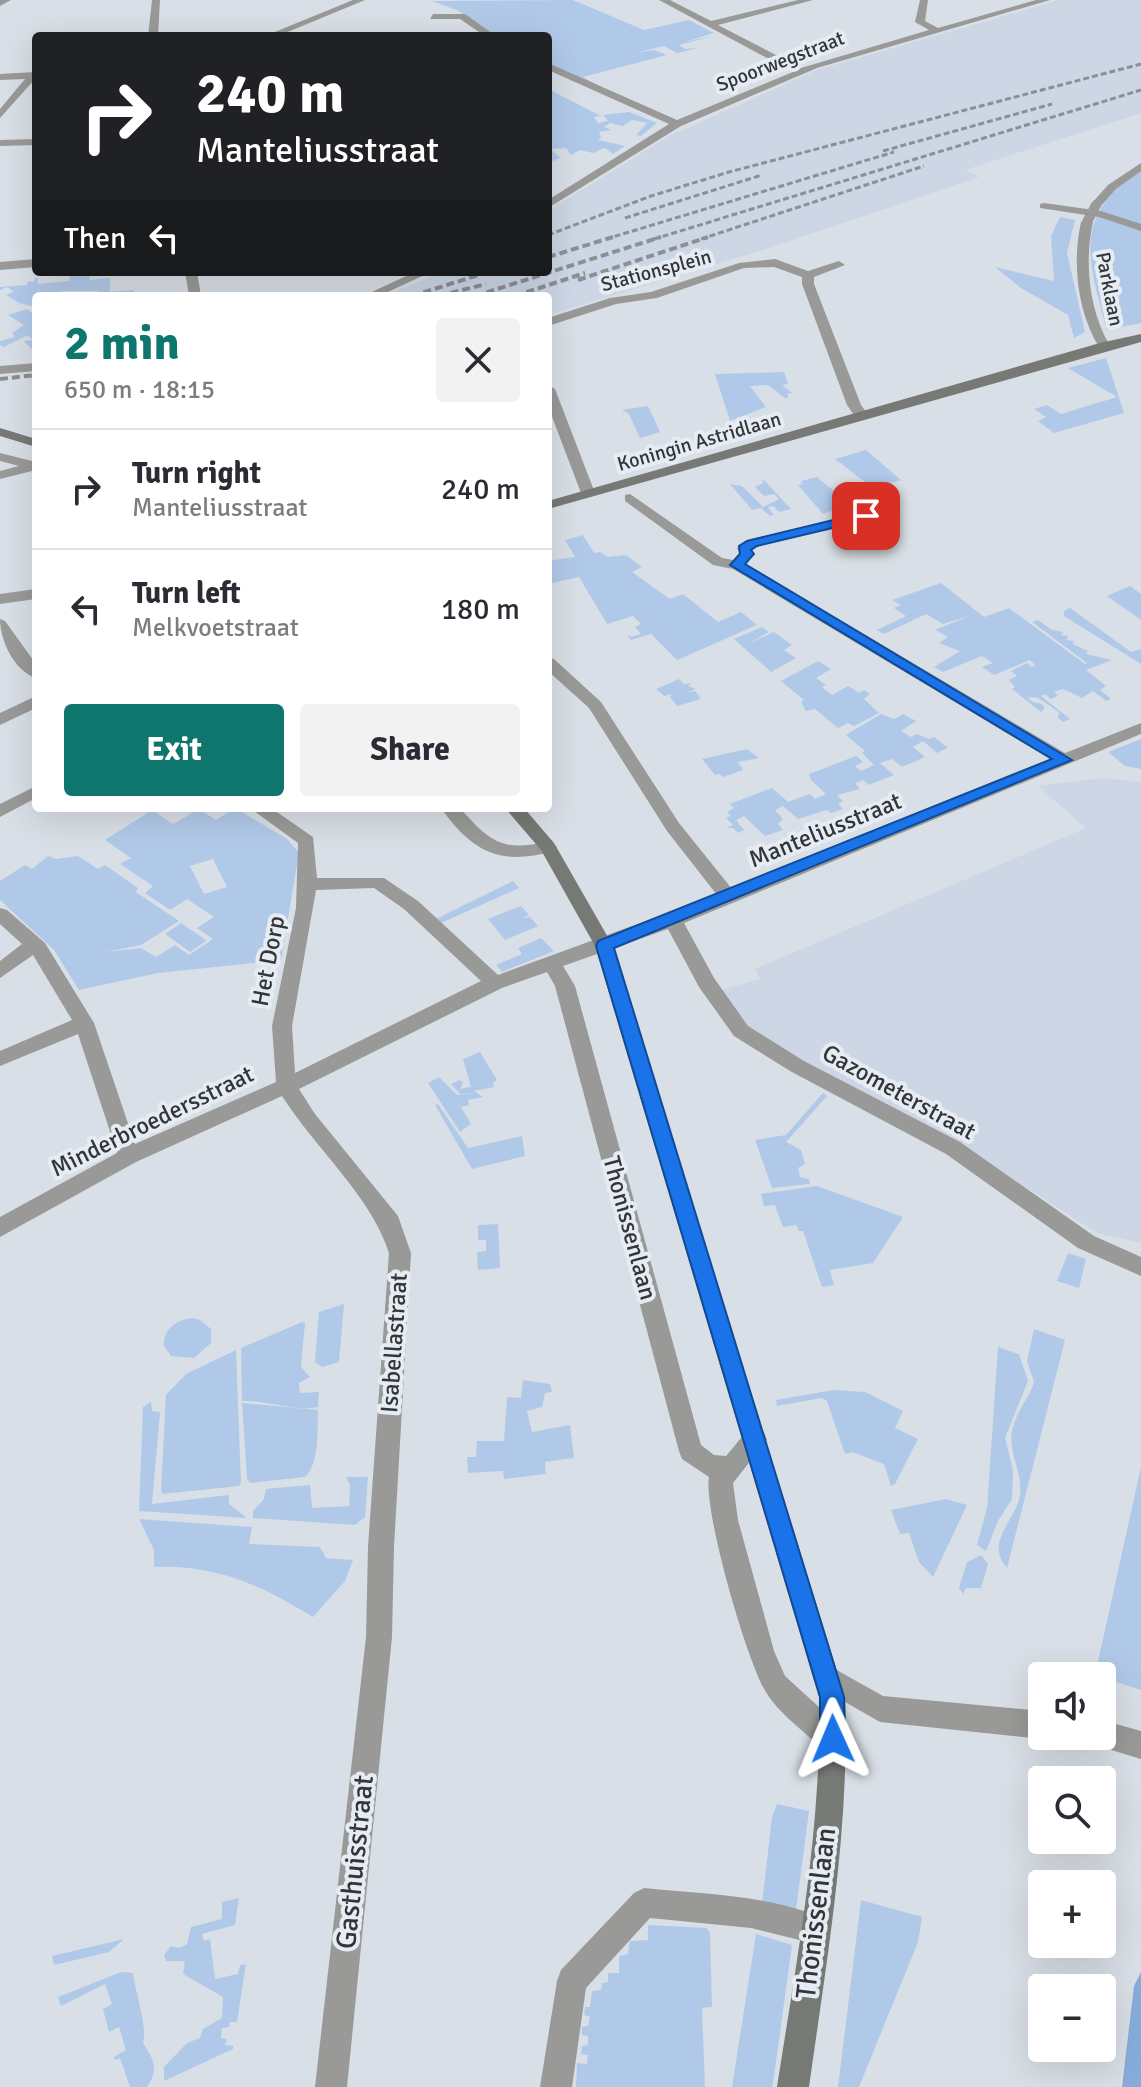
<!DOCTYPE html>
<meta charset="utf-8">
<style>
:root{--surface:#fff;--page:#f2f2f3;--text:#2b2b33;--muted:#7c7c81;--line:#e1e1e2;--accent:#0f766e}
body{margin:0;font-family:Signika,sans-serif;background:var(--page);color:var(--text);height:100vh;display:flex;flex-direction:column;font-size:30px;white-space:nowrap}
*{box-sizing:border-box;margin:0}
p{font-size:26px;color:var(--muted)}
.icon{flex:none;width:44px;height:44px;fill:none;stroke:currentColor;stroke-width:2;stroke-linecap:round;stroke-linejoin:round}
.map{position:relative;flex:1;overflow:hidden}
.sheet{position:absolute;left:32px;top:292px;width:520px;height:520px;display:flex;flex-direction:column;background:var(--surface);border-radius:8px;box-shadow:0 8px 32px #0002}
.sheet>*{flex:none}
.top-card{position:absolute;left:32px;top:32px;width:520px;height:244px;border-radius:8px;box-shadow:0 8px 32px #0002;background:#202124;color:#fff;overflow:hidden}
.controls{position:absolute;left:1028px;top:1662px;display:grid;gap:16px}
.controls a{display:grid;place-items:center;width:88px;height:88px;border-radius:8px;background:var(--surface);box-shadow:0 8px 32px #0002;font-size:40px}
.pin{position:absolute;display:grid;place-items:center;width:68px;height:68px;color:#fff;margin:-34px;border-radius:16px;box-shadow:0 4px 12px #0006}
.me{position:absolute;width:88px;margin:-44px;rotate:359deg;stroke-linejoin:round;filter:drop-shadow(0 0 6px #0008)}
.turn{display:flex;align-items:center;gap:28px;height:168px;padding:0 32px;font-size:36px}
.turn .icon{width:104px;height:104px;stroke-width:2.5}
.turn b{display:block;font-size:56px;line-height:68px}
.then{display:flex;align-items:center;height:76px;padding:0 32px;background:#0003;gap:16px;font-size:30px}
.round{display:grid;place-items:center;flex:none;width:84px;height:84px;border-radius:8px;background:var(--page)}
.head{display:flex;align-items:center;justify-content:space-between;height:136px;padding:0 32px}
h1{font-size:48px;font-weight:800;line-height:60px;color:var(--accent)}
.action{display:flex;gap:16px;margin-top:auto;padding:16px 32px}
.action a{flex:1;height:92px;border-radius:8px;background:var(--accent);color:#fff;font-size:32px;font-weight:800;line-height:92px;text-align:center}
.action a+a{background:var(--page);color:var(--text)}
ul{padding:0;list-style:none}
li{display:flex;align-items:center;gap:24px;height:120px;padding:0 32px;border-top:2px solid var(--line)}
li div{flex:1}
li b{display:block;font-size:30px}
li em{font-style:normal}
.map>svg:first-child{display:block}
.built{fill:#ccd6e4}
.green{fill:#b1c9e9;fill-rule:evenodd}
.water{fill:#87acdc}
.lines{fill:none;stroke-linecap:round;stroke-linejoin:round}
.minor{fill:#999a97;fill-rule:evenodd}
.secondary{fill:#777975;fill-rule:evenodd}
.rail-far1{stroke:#8c9095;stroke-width:3;stroke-dasharray:6 3;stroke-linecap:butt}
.rail{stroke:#8c9095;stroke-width:4;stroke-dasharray:8 4;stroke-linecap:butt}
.minor-bridge{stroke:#999a97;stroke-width:10}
.route{fill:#1a73e8;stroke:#114b97;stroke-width:2}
.labels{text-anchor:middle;stroke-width:8;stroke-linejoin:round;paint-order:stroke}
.far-street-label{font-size:20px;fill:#333537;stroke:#e6ecf3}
.street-label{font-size:24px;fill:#333537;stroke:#e6ecf3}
.near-street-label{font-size:28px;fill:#333537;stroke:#e6ecf3}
</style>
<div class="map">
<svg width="1141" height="2087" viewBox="0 0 1141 2087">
<rect width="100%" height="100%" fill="#d9dfe6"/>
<!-- built -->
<path class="built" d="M 1060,0 L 1141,0 L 1141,113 L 965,170 L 979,177 L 766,249 L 548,315 L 548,296 L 385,296 L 442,272 L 548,272 L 548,211 L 669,136 L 817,70 Z
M 1103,778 L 1141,782 L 1141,1243 L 1097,1233 L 945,1135 L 814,1070 L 745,1028 L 718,991 L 760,979 L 755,969 L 1086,828 L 1038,786 Z"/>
<!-- green -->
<path class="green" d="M 573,0 L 644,30 L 689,20 L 714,33 L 685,42 L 717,35 L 679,45 L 685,49 L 698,48 L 677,53 L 664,46 L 635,53 L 654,50 L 667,55 L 583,77 L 601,87 L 548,66 L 548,36 L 494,36 L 459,11 L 432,1 Z
M 552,91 L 601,116 L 594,117 L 598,123 L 608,121 L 603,115 L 629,112 L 657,123 L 641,136 L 636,135 L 647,123 L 632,120 L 623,126 L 610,123 L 604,127 L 612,130 L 599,132 L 601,137 L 598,140 L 625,146 L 613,154 L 605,148 L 593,153 L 580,150 L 571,155 L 566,148 L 551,149 L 560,158 L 553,161 L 548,159 L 548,92 Z
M 1141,170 L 1141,323 L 1107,330 C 1089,263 1070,215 1141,170 Z
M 1060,217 L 1075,220 L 1067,253 L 1085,332 L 1074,338 L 1068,315 L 1021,288 L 995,267 L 1054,281 L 1051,236 Z
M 89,274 L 90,280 L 110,278 L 110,292 L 134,290 L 134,296 L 88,296 L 98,295 L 98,291 L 62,291 L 54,296 L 36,296 L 35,307 L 19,303 L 6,295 L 14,292 L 7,287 L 0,290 L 0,287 L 27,285 L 28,281 L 33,282 L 35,278 L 38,278 L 38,284 L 69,281 L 70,276 Z
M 27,309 L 36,315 L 36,350 L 33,350 L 24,341 L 33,340 L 28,335 L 4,347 L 0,345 L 0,341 L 15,337 L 12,333 L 24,325 L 8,315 Z
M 1106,358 L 1124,413 L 1054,433 L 1038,421 L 1046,417 L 1034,409 L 1047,405 L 1061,414 L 1117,397 L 1068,368 Z
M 784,372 L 788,384 L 782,385 L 792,393 L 787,394 L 789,397 L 785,398 L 768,385 L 750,386 L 766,407 L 730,421 L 715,374 Z
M 648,406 L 660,432 L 640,438 L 629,414 L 622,410 Z
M 866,450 L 901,480 L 873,488 L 835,459 Z
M 817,477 L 845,500 L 845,506 L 823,514 L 798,485 L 803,484 L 801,481 Z
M 762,478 L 791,509 L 779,512 L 773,506 L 768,507 L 774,515 L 770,516 L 761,508 L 752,510 L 730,484 L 742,486 L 763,507 L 779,499 L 774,494 L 764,496 L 755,487 L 763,483 Z
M 583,535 L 594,553 L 600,552 L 608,557 L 626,555 L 642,567 L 632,572 L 670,599 L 683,594 L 718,622 L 741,612 L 757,625 L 677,660 L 651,634 L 631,640 L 627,634 L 631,637 L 641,634 L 635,627 L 641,624 L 633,616 L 607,624 L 579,577 L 548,584 L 548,561 L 575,557 L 565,540 Z
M 941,583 L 984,617 L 1009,608 L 1085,664 L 1087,663 L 1032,622 L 1038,620 L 1052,630 L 1063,632 L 1061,635 L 1068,636 L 1067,640 L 1074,641 L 1073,644 L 1088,651 L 1086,654 L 1112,660 L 1086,670 L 1106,686 L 1100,690 L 1111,699 L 1106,701 L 1093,691 L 1082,698 L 1063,689 L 1054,692 L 1058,696 L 1051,699 L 1045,694 L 1041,696 L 1070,719 L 1063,722 L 1058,718 L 1059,712 L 1038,698 L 1027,697 L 1033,702 L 1042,704 L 1045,708 L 1041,712 L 1012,689 L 1015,687 L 1009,680 L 1017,676 L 1011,671 L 1027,663 L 1031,667 L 1035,665 L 1030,660 L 994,675 L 982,667 L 993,663 L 982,656 L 943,672 L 934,667 L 960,651 L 939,643 L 948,637 L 935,630 L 969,616 L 943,624 L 926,614 L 884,634 L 877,630 L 906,616 L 894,608 L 901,605 L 892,600 Z
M 1130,586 L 1141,594 L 1141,620 L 1107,596 Z
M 1070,608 L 1131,652 L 1141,649 L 1141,664 L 1064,616 L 1064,611 Z
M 762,627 L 769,632 L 748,644 L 774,632 L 792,645 L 784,650 L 796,658 L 771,672 L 734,639 Z
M 818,661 L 831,669 L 816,678 L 826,685 L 822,687 L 832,695 L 848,686 L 859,693 L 864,690 L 870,694 L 864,699 L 879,713 L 854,726 L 848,723 L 838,728 L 815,709 L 806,711 L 801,702 L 804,700 L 781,681 Z
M 679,679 L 684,684 L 691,683 L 688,686 L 696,689 L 685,693 L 695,691 L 701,699 L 677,706 L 670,697 L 672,694 L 664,696 L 656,689 Z
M 881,714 L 894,719 L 903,714 L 916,721 L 901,731 L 911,737 L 917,734 L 929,739 L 934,737 L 948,748 L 937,753 L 923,741 L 913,747 L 925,757 L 902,767 L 892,759 L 880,763 L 894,775 L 869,785 L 863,780 L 855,783 L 860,789 L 837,795 L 843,801 L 838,804 L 843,809 L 831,813 L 827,810 L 798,819 L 783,806 L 775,810 L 783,819 L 778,824 L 783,830 L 765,836 L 744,816 L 736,820 L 744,830 L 738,833 L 733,828 L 726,828 L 733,825 L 726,818 L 731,816 L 727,812 L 734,808 L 730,804 L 772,788 L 788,802 L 810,794 L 815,799 L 826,794 L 811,780 L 809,774 L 856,756 L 863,762 L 855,766 L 861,771 L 874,765 L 862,753 L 865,751 L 846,735 Z
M 1141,739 L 1141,769 L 1125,766 L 1108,752 Z
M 747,749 L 759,758 L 738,762 L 743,770 L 723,777 L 719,774 L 715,775 L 702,759 Z
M 235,808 L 287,839 L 299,853 L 281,960 L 158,973 L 79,990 L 54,950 L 0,900 L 0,881 L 25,865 L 32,869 L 48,856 L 56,859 L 78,856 L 98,869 L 105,865 L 138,888 L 136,892 L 179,921 L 141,945 L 106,952 L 141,948 L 156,957 L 175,945 L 189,955 L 213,939 L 197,928 L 214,917 L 187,899 L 170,910 L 145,893 L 153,886 L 120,864 L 131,858 L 105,840 L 152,810 L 173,824 L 199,809 L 216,820 ZM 213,859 L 227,887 L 204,894 L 190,866 Z
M 513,881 L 519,888 L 441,923 L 436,919 Z
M 521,906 L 529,915 L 522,918 L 530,917 L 538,926 L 505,940 L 488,919 Z
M 181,923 L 206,940 L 207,940 L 190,952 L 165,934 Z
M 541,938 L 554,951 L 502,972 L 496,965 L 522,954 L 518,948 Z
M 480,1052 L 497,1080 L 493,1083 L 494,1087 L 474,1091 L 483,1097 L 468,1100 L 469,1105 L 461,1107 L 471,1124 L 460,1132 L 428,1083 L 439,1077 L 457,1095 L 474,1093 L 460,1094 L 451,1084 L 460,1080 L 463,1083 L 460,1089 L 471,1087 L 463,1059 Z
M 823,1093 L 827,1096 L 786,1142 L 801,1150 L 805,1164 L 798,1168 L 800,1177 L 809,1179 L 810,1184 L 772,1188 L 755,1140 L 786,1135 Z
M 438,1104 L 468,1148 L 522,1136 L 525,1156 L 472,1169 L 435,1105 Z
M 817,1186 L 903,1217 L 873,1263 L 830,1270 L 834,1285 L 822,1287 L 803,1231 L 799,1231 L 796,1225 L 783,1227 L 775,1205 L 764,1206 L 761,1194 Z
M 498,1224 L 500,1268 L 478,1270 L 477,1252 L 486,1251 L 486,1240 L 478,1240 L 478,1225 Z
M 1068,1253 L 1086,1259 L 1079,1288 L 1057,1281 Z
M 344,1304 L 339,1362 L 322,1367 L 315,1362 L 319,1312 Z
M 192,1318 L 200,1320 L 211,1329 L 211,1343 L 194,1358 L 171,1356 L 164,1346 C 163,1329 176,1320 192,1318 Z
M 302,1322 L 305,1323 L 301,1367 L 310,1377 L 299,1383 L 300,1393 L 319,1392 L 318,1407 C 295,1412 267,1400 242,1401 L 241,1348 Z
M 1034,1329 L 1065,1340 L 1007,1568 C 984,1541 1016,1521 1020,1495 C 1023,1471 1006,1449 1013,1427 C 1017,1411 1029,1398 1034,1382 L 1027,1361 Z
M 998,1347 L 1019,1354 L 1028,1381 L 1005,1438 L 1013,1470 L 1012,1499 L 998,1521 L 986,1551 L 977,1545 L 987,1508 Z
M 236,1350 L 241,1483 L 239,1486 L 163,1494 L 161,1491 L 166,1395 L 186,1374 Z
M 523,1380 L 550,1384 L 552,1392 L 545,1393 L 542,1407 L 527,1411 L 532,1432 L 570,1425 L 574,1458 L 545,1462 L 546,1474 L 504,1479 L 503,1471 L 468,1473 L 467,1457 L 476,1457 L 477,1441 L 504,1441 L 507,1397 L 521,1398 Z
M 834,1390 L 865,1392 L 903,1411 L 895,1428 L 918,1439 L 895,1484 L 891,1486 L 884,1464 L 852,1452 L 845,1454 L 827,1401 L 822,1398 L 777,1406 L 776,1400 Z
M 151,1402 L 152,1411 L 160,1412 L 152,1504 L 229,1495 L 229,1504 L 247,1518 L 139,1511 L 143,1407 Z
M 242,1403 L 318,1410 C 317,1430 320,1463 305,1477 L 250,1483 L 247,1479 Z
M 1141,1467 L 1141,1690 L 1095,1675 Z
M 346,1477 L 368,1477 L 365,1517 L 355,1525 L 253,1518 L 253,1511 L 264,1499 L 266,1489 L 310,1485 L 312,1508 L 349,1506 L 350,1485 Z
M 946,1499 L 967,1505 L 933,1577 L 919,1562 L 909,1533 L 900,1534 L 891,1510 Z
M 139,1519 L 252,1527 L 249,1544 L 320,1547 L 326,1558 L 353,1560 L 345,1581 L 313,1617 C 260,1585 218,1565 154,1567 L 154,1550 Z
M 981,1555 L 988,1564 L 981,1588 L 966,1588 L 963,1594 L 959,1588 L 967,1562 Z
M 777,1804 L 809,1811 L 796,1910 L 762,1904 L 772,1817 Z
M 239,1898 L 235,1925 L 202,1934 L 204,1941 L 210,1939 L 215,1979 L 238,1974 L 240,1965 L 246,1964 L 237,2022 L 230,2022 L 229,2027 L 222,2028 L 221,2038 L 227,2039 L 225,2045 L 233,2046 L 233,2049 L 164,2081 L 164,2067 L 187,2043 L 200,2038 L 203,2029 L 222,2018 L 223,1997 L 183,1974 L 185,1961 L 166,1961 L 164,1955 L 171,1946 L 179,1948 L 187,1944 L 191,1927 L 222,1919 L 222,1902 Z
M 861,1900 L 922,1917 L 918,1942 L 859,2087 L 838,2087 Z
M 648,1925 L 706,1928 L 710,1932 L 712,2007 L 702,2008 L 705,2087 L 576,2087 L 577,2063 L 587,2064 L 588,2055 L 581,2054 L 582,2046 L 588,2045 L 588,2036 L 582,2035 L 582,2027 L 588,2026 L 590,2017 L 584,2015 L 585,2007 L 590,2007 L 592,1991 L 601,1990 L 602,1983 L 608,1982 L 608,1973 L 619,1973 L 619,1956 L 628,1954 L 630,1941 L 648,1940 Z
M 756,1934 L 792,1945 L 773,2084 L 772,2087 L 732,2087 Z
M 124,1939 L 109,1952 L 54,1965 L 52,1956 Z
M 121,1972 L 133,1973 C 135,1991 148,2028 143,2043 C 153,2059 160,2069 147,2087 L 130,2087 L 120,2058 L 115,2060 L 114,2057 L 126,2050 L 119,2027 L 109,2032 L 103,2009 L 112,2004 L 105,1984 L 61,2006 L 58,1997 Z"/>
<!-- water -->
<path class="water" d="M 1141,1972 L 1141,2087 L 1122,2087 L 1134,1986 Z"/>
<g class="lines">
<!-- minor -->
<path class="minor" d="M 0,0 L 11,0 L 0,6 Z
M 152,0 L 160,0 L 158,36 L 148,36 Z
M 353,0 L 365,0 L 278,36 L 265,36 Z
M 659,0 L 670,0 L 711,21 L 798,0 L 813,0 L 718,25 L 801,68 L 929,30 L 915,22 L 920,0 L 928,0 L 925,21 L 938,28 L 1036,0 L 1050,0 L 817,68 L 681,126 L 548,208 L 548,200 L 669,124 L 548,70 L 548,63 L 677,120 L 793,72 Z
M 433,14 L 465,14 L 496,36 L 485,36 L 460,19 L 430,19 Z
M 36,72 L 36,78 L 0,118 L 0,109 L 25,79 L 0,80 L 0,74 Z
M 36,139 L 36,145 L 0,146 L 0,140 Z
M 1141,163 L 1141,171 L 1116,189 L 1100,207 L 1092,207 L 1092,203 L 1108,185 Z
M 1044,203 L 1101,211 L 1141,224 L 1141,231 L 1099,217 L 1040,208 L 1040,204 Z
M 1087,219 L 1093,222 C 1084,263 1089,310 1110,346 L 1104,350 L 1100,349 C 1077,312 1072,263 1081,222 Z
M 36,259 L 36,267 L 0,270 L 0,262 Z
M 775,259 L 808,271 L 839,261 L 845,265 L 814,277 L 814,284 L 861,405 L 868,415 L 866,418 L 856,418 L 847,405 L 802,284 L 802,277 L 774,267 L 744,268 L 657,298 L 616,304 L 548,326 L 548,318 L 610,298 L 651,292 L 739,263 Z
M 185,272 L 197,272 L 201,296 L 189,296 Z
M 415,272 L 431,272 L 379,296 L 363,296 Z
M 36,363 L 36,371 L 0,374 L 0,366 Z
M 548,385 L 555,389 L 595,493 L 593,496 L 588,497 L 581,493 L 548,406 Z
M 0,453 L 36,462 L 36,470 L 0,479 L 0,471 L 19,466 L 0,461 Z
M 630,494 L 722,558 L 733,560 L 739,553 L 737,548 L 747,540 L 871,513 L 871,519 L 757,546 L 752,549 L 754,554 L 746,564 L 1065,753 L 1141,723 L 1141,734 L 684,923 L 714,978 L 748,1026 L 804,1061 L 960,1142 L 1094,1236 L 1141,1257 L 1141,1276 L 1078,1248 L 946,1154 L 790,1071 L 734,1036 L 699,987 L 668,929 L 563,966 L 575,986 L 701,1445 L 714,1455 L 726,1456 L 746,1432 L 755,1429 L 764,1432 L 767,1440 L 733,1483 L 738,1520 L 774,1651 L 785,1676 L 843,1729 L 847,1739 L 843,1749 L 833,1753 L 823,1749 C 805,1732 778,1713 766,1692 C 747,1662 703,1510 709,1477 L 682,1459 L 679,1451 L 555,986 L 547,972 L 502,988 L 299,1089 L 315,1114 L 398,1216 L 411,1253 L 394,1547 L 392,1637 L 347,2087 L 315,2087 L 366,1637 L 368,1547 L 389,1253 C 371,1196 315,1148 282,1096 L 136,1162 L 0,1237 L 0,1217 L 117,1153 L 78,1034 L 0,1066 L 0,1051 L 72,1020 L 33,955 L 0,978 L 0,961 L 22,944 L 0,924 L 0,908 L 7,910 L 45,943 L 94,1023 L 135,1144 L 276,1082 L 272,1026 L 296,908 L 298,843 L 250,808 L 271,808 L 313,837 L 317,878 L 384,878 L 418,901 L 498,975 L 717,895 L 667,831 L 589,708 L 548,671 L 548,657 L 554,659 L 601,702 L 679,823 L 732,889 L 1050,759 L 733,569 L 713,565 L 625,501 L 625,495 ZM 374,888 L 404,909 L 481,981 L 295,1073 L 292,1026 L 316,890 Z
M 36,589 L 36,599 L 0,604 L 0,594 Z
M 0,619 L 5,621 L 36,664 L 36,678 C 14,671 0,640 0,619 Z
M 36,696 L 36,708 L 0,725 L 0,713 Z
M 36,786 L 36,798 L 0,817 L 0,804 Z
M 441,808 L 460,808 C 489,841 503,853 548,841 L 557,847 L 554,851 C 501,866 473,853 441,808 Z
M 826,1664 L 883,1696 L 1042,1711 L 1042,1736 L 1048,1736 L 1042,1739 L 880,1722 L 817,1686 L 813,1677 L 817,1668 Z
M 1102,1720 L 1141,1731 L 1141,1759 L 1092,1744 L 1089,1736 L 1102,1736 Z
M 644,1888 C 705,1894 769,1895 826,1919 L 831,1929 L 826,1939 L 816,1944 L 751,1928 L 650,1918 L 586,1988 L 572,2087 L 540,2087 L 557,1981 L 561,1970 L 634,1893 Z"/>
<!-- secondary -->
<path class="secondary" d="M 1141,334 L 1141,342 L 548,509 L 548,501 L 1100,343 Z
M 0,428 L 36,439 L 36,447 L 0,436 Z
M 505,808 L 524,808 L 554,843 L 613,946 L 845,1697 C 850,1828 827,1958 809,2087 L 777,2087 C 797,1958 822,1828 819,1697 L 595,946 L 541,850 Z"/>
<!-- rail-far1 -->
<path class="rail-far1" d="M 883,151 L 1052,104
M 625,218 L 762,175
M 548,235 L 651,196 L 729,172 L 1141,64
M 606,239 L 894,152
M 654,239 L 1141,90
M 701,239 L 924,166"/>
<!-- rail -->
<path class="rail" d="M 548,257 L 613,237
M 578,280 L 708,237
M 412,296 L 488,272
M 439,296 L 486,284
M 475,296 L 661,237
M 515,296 L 585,273
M 0,379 L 36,375"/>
<!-- minor-bridge -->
<path class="minor-bridge" d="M 1087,222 L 1096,205"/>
</g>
<!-- route -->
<path class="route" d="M 866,512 L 872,516 L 870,519 L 757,546 L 751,550 L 754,554 L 745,564 L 1072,760 L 614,948 L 844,1697 L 845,1739 L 842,1748 L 833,1751 L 824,1748 L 820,1739 L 820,1697 L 596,946 L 598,941 L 1052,759 L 730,565 L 740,554 L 739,546 L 747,541 Z"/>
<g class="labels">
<!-- far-street labels -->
<g class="far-street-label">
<text transform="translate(780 61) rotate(-21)" y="7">Spoorwegstraat</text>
<text transform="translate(656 270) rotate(-15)" y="7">Stationsplein</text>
<text transform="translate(1110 289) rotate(79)" y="7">Parklaan</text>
<text transform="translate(699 441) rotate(-16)" y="7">Koningin Astridlaan</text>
</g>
<!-- street labels -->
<g class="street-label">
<text transform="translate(825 830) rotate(-22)" y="8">Manteliusstraat</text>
<text transform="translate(268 961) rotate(-79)" y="8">Het Dorp</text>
<text transform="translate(899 1092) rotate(29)" y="8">Gazometerstraat</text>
<text transform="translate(152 1121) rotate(-26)" y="8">Minderbroedersstraat</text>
<text transform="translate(630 1228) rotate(75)" y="8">Thonissenlaan</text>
<text transform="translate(394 1343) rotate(-86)" y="8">Isabellastraat</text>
</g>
<!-- near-street labels -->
<g class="near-street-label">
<text transform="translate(354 1862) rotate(-84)" y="10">Gasthuisstraat</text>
<text transform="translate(815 1913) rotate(-83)" y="10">Thonissenlaan</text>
</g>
</g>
</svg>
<div class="controls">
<a><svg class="icon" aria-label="sound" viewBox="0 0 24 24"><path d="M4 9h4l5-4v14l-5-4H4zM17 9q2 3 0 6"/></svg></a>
<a><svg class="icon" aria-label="search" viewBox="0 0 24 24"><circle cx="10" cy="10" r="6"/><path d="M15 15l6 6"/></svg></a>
<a>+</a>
<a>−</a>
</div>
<div class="pin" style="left:866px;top:516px;background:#d93025"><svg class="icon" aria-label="arrive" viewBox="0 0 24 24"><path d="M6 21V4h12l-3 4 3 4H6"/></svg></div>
<svg class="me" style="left:833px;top:1739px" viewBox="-20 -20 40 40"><path d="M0-17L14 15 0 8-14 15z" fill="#1a73e8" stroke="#fff" stroke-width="4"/></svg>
<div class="top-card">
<div class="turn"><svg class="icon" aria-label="right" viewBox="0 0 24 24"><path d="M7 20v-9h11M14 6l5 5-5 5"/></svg><div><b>240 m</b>Manteliusstraat</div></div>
<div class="then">Then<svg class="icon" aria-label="left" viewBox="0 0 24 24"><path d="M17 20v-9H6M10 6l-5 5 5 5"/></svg></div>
</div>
<section class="sheet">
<div class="head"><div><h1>2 min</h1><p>650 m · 18:15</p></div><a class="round"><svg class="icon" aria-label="close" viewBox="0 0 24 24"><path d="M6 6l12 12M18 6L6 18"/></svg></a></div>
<ul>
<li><svg class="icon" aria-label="right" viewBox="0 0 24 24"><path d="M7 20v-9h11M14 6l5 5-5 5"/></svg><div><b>Turn right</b><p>Manteliusstraat</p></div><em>240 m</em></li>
<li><svg class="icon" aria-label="left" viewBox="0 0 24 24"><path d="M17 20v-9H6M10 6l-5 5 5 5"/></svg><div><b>Turn left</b><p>Melkvoetstraat</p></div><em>180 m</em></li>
</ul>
<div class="action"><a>Exit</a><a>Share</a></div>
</section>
</div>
